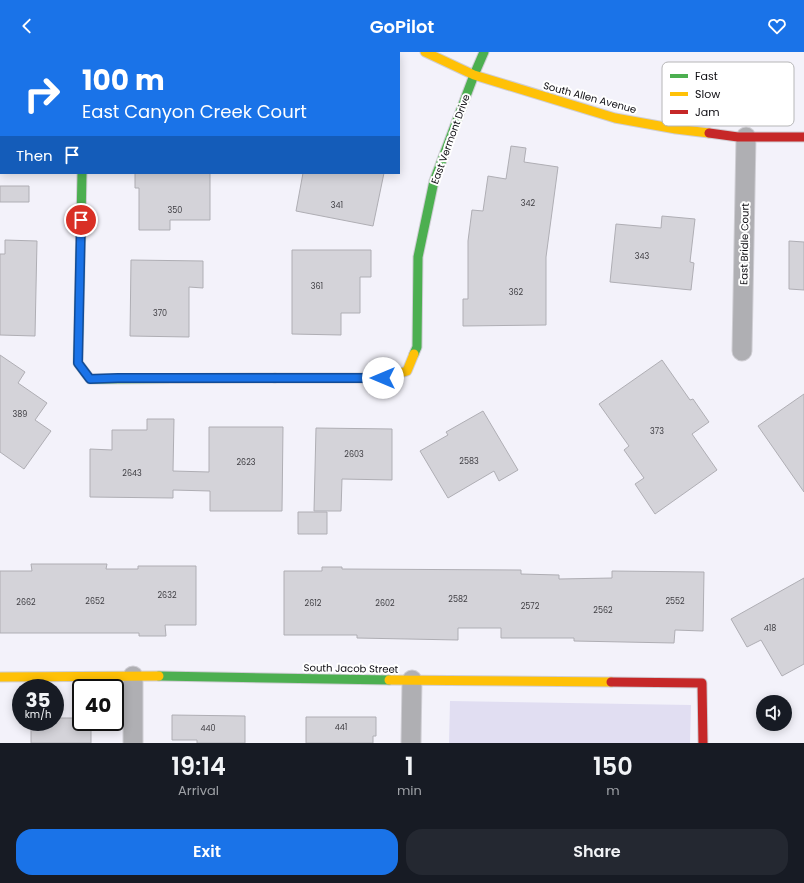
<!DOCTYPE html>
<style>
:root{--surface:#171b24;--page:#242831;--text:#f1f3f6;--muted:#9ea1a6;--accent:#1a73e8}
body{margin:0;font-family:Poppins,sans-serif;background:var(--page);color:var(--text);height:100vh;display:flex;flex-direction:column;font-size:15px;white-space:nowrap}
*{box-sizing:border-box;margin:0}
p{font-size:13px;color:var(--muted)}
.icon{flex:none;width:22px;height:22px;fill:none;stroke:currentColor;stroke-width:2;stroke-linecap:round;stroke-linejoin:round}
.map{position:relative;height:691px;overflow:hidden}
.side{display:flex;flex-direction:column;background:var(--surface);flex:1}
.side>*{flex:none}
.hud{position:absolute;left:0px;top:0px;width:400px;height:122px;box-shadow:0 2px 10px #0003;background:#1a73e8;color:#fff;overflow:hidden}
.fabs{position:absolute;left:756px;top:643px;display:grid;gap:8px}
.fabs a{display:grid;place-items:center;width:36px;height:36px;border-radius:50%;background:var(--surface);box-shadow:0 2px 10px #0003;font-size:20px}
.speed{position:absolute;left:12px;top:627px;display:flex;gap:8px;font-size:20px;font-weight:700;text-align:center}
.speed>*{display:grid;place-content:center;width:52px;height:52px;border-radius:50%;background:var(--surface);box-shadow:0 2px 10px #0003;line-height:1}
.speed small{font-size:10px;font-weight:400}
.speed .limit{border:2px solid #111;border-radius:6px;background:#fff;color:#111}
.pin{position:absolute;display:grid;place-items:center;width:34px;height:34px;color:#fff;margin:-17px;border:2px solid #fff;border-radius:50%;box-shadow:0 1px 4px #0007}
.me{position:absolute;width:44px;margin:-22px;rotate:270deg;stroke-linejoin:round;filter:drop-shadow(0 0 3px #0008)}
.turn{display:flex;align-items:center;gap:14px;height:84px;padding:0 16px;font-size:18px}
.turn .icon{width:52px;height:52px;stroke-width:2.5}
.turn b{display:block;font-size:28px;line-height:34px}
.then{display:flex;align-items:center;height:38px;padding:0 16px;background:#0003;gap:8px;font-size:15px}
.eta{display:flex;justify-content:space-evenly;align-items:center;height:68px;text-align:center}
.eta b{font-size:24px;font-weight:600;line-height:28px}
.action{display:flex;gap:8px;margin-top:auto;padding:8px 16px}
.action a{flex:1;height:46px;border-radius:16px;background:var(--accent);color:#fff;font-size:16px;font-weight:600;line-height:46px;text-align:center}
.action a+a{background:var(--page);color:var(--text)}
header{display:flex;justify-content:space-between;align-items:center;height:52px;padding:0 16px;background:var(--accent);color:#fff;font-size:18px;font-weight:600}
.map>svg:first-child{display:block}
.green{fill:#e1def2}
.building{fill:#d4d3d9;stroke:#afaeb4}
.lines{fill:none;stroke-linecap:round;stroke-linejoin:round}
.street-casing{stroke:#cfced4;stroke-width:21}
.fast-casing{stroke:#cfced4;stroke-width:11}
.slow-casing{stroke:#cfced4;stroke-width:11}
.jam-casing{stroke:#cfced4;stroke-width:11}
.street{stroke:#afafb3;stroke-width:19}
.fast{stroke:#4caf50;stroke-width:9}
.slow{stroke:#ffc107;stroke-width:9}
.jam{stroke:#c62828;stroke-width:9}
.route-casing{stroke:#114b97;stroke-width:10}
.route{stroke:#1a73e8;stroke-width:7}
.labels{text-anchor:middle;stroke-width:4;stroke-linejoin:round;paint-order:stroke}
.number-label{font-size:8px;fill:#3e3d42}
.street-label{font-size:10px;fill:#0c0b10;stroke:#fff}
.key{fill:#fff;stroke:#b6b6b7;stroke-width:1}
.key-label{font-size:11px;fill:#0c0b10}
</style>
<header><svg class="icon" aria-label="back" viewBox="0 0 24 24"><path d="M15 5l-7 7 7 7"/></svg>GoPilot<svg class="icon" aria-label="heart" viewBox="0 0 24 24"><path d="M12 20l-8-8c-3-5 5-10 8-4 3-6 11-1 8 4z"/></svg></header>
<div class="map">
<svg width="804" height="691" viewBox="0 0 804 691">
<rect width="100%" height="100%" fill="#f3f2fa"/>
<!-- green -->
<path class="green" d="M 450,649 L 691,653 L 690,691 L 449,691 Z"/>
<!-- building -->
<path class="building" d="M 511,94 L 526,96 L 524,110 L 558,115 L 546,205 L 546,273 L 463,274 L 463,247 L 468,247 L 468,189 L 472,158 L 483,159 L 488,124 L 506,127 Z
M 135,121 L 210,121 L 210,168 L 170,168 L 170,178 L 139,178 L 139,136 L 135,136 Z
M 303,121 L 384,121 L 373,174 L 296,159 Z
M 0,134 L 29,134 L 29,150 L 0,150 Z
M 662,164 L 695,167 L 690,210 L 694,211 L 691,238 L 610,230 L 616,172 L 661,176 Z
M 5,188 L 37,189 L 35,284 L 0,283 L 0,202 L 5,202 Z
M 789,189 L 804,190 L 804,238 L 789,237 Z
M 292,198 L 371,198 L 371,225 L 360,225 L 360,261 L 341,261 L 341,283 L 292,282 Z
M 131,208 L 203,209 L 203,236 L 189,235 L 189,285 L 130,284 Z
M 0,303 L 25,320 L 18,331 L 47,351 L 35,368 L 51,379 L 24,417 L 0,400 Z
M 662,308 L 690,348 L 693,347 L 709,370 L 692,382 L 717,418 L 655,462 L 635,432 L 644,426 L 624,398 L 629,394 L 599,352 Z
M 804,342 L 804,440 L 758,374 Z
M 483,359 L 518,418 L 499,429 L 494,419 L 448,446 L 420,399 L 448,383 L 446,380 Z
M 147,367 L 174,367 L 173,419 L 209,420 L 209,375 L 283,375 L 282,459 L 210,459 L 210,439 L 173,438 L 173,446 L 90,445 L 90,397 L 112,398 L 112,378 L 147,378 Z
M 316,376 L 392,377 L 392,428 L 342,427 L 341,459 L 314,459 Z
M 298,460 L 327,460 L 327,482 L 298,482 Z
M 31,512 L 107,512 L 106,517 L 138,517 L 138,514 L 196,514 L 196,573 L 165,573 L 166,584 L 139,584 L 139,581 L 0,581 L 0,519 L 32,519 Z
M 322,515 L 342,515 L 342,517 L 521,518 L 521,522 L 559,523 L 559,527 L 612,526 L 612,519 L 704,520 L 703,579 L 675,578 L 674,591 L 574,589 L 574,586 L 501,586 L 501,576 L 458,576 L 458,588 L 357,586 L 357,583 L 284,583 L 284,519 L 322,519 Z
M 804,526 L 804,612 L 782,624 L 761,588 L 747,595 L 731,567 Z
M 172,663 L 245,664 L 245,691 L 197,691 L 197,688 L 172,688 Z
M 306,665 L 376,665 L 376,684 L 373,684 L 373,691 L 306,691 Z
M 55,666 L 81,666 L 81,670 L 91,670 L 91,691 L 31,691 L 31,670 L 55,670 Z"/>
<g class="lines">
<defs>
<path id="street" d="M 83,1 L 83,0
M 742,299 L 746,85
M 133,691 L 133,624
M 411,691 L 412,628"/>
<path id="fast" d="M 82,121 L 78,311 L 90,327 L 275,326
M 414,302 L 417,295 L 418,205 L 434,129 L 474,23 L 484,0
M 159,624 L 389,628"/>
<path id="slow" d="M 425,0 L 474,23 L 615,66 L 676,77 L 709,81
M 275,326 L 383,326 L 407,319 L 414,302
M 0,625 L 159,624
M 389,628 L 611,630"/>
<path id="jam" d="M 709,81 L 738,85 L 804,85
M 611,630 L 702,631 L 703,691"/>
</defs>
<!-- street casing -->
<use href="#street" class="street-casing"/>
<!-- fast casing -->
<use href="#fast" class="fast-casing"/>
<!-- slow casing -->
<use href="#slow" class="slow-casing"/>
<!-- jam casing -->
<use href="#jam" class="jam-casing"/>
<!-- street -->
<use href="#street" class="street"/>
<!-- fast -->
<use href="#fast" class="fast"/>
<!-- slow -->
<use href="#slow" class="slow"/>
<!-- jam -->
<use href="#jam" class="jam"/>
</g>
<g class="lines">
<defs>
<path id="route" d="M 81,168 L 78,311 L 90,327 L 118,326 L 383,326"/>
</defs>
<!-- route casing -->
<use href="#route" class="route-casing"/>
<!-- route -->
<use href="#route" class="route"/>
</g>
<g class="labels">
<!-- number labels -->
<g class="number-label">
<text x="528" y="154">342</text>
<text x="337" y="156">341</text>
<text x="175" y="161">350</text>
<text x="642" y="207">343</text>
<text x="317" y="237">361</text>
<text x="516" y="243">362</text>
<text x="160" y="264">370</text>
<text x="20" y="365">389</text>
<text x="657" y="382">373</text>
<text x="354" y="405">2603</text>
<text x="469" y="412">2583</text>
<text x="246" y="413">2623</text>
<text x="132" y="424">2643</text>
<text x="167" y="546">2632</text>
<text x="458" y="550">2582</text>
<text x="95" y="552">2652</text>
<text x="675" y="552">2552</text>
<text x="26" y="553">2662</text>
<text x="313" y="554">2612</text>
<text x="385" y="554">2602</text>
<text x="530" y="557">2572</text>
<text x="603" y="561">2562</text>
<text x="770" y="579">418</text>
<text x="341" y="678">441</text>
<text x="208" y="679">440</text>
</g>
<!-- street labels -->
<g class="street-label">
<text transform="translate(590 45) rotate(15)" y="4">South Allen Avenue</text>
<text transform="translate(450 87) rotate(-70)" y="4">East Vermont Drive</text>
<text transform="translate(744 192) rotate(-89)" y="4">East Bridle Court</text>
<text transform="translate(351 616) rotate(1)" y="4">South Jacob Street</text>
</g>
</g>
<!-- legend -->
<rect x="662" y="10" width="132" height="64" rx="6" class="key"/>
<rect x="670" y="22" width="18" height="4" fill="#4caf50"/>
<rect x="670" y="40" width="18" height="4" fill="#ffc107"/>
<rect x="670" y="58" width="18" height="4" fill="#c62828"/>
<g class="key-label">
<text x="695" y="28">Fast</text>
<text x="695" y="46">Slow</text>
<text x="695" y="64">Jam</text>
</g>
</svg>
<div class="fabs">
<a><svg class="icon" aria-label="sound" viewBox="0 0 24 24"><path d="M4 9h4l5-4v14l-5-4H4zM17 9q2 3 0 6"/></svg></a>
</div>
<div class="speed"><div>35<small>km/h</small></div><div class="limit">40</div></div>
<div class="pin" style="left:81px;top:168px;background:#d93025"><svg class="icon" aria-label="arrive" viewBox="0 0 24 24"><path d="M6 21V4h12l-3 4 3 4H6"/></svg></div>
<svg class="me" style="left:383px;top:326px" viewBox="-20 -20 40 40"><circle r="19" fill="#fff"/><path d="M0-13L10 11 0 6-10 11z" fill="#1a73e8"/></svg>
<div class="hud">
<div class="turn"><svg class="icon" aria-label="right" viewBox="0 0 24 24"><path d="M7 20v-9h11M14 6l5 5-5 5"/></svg><div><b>100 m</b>East Canyon Creek Court</div></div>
<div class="then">Then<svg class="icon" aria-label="arrive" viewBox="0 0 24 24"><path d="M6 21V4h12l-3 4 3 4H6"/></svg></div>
</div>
</div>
<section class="side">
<div class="eta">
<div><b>19:14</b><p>Arrival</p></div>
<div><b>1</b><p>min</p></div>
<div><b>150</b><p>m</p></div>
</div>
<div class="action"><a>Exit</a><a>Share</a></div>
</section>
